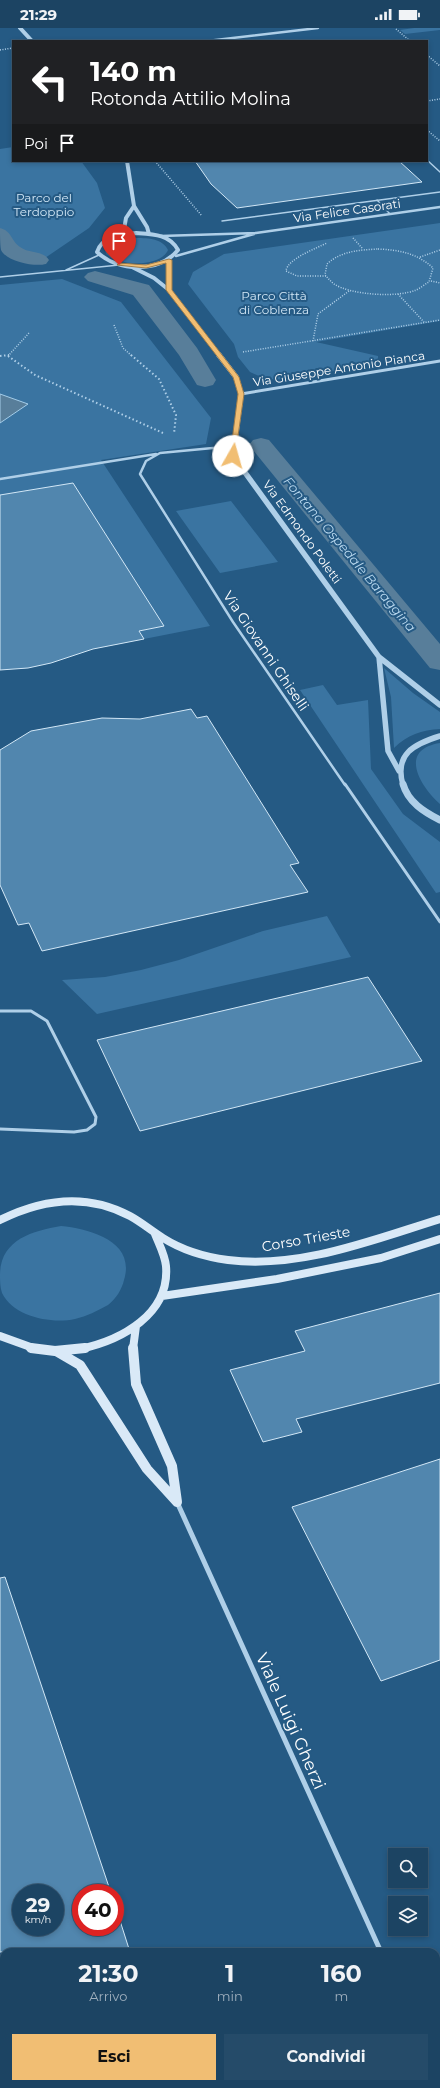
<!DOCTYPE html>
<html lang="it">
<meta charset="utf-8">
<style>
:root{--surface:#1c4463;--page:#254b69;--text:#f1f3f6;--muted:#a0b0be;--line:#3a5c78;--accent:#f1be73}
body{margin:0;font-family:Montserrat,sans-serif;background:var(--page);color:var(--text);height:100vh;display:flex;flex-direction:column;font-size:15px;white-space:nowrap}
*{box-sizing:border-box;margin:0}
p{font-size:13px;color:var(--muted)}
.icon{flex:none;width:22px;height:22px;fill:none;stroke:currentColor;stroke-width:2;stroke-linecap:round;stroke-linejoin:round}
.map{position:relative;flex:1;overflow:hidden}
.sheet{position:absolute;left:0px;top:1920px;width:440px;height:140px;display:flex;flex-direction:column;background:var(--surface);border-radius:12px 12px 0 0;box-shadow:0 2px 6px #0003,0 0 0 1px var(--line)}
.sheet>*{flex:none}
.guide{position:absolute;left:12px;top:12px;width:416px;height:122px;border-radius:0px;box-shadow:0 2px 6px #0003,0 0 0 1px var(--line);background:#202124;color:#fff;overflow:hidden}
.tools{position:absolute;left:388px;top:1820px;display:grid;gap:8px}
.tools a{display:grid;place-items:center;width:40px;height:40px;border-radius:0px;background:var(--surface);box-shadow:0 2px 6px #0003,0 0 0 1px var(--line);font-size:20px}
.speed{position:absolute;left:12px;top:1856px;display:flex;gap:8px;font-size:20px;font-weight:700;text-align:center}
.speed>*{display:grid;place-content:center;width:52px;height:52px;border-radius:50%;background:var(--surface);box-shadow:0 2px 6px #0003,0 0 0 1px var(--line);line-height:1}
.speed small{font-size:10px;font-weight:400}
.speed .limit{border:6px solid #d22;background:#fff;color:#111}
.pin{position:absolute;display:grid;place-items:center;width:34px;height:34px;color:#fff;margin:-41px -17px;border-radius:50% 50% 50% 0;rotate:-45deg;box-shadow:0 0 4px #0007}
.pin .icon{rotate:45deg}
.me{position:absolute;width:44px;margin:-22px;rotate:7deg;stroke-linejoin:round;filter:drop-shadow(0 0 3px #0008)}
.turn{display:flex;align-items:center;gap:14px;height:84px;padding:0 12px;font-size:18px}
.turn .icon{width:52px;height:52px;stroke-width:2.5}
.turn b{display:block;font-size:28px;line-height:34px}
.then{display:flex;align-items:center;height:38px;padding:0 12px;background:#0003;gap:8px;font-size:15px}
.eta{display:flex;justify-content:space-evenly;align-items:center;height:68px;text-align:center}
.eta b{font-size:24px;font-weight:700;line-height:28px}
.cta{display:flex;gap:8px;margin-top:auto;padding:8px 12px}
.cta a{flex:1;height:46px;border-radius:0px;background:var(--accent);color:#111;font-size:16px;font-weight:700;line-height:46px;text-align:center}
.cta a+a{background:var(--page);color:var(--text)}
.status{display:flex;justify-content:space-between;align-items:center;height:28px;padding:0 20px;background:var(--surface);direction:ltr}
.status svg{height:11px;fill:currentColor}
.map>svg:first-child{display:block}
.green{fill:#3a74a1}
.water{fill:#587e9a;stroke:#a3cce8}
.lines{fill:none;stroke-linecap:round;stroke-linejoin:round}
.canal{fill:#587e9a;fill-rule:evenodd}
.building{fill:#5186ae;stroke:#d2e7f6;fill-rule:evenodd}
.path-far2{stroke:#afcfe8;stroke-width:1.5;stroke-dasharray:1 1.5;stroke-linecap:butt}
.path-far1{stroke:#afcfe8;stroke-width:2;stroke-dasharray:1.5 2.5;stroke-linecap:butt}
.path{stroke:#afcfe8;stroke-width:3.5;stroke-dasharray:2.5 4;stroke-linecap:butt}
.service-far2{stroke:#afcfe8;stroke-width:1.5}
.service-far1{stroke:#afcfe8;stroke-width:2.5}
.service{stroke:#afcfe8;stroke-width:3}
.minor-far2{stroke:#afcfe8;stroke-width:2.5}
.minor-far1{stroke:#afcfe8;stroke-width:3}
.minor{stroke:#afcfe8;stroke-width:5}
.tertiary-far2{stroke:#afcfe8;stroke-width:4}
.tertiary-far1{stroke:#afcfe8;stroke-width:5.5}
.tertiary{stroke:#afcfe8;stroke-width:7}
.secondary-far1{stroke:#d9e9f7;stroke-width:8}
.secondary{stroke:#d9e9f7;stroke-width:10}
.route{fill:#f1be73;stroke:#9d7c4b}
.labels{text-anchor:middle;stroke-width:4;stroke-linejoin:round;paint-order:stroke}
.far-park-label{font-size:12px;fill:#d2e7f6;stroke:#255a84}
.far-street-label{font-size:12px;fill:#fff;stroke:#255a84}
.far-water-label{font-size:13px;font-style:italic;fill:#bad9ef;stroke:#255a84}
.street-label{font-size:14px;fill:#fff;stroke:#255a84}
.near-street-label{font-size:17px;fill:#fff;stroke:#255a84}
</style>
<div class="status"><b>21:29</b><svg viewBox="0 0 49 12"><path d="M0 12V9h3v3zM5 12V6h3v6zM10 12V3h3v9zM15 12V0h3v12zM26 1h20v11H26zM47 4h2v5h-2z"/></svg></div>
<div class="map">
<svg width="440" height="2060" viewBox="0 0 440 2060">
<rect width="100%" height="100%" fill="#255a84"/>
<!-- green -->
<path class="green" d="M 414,0 L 440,0 L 440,2 L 405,6 L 400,2 Z
M 13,119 L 13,133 L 81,133 L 97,155 L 105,180 L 89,200 L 45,230 L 8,218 L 0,204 L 0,121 Z
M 440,195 L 440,293 L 316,314 L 378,328 L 378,333 L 373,337 L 276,352 L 261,349 L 250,344 L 238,329 L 234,316 L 188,256 L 193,244 L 224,226 Z
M 131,210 C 144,210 162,209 168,222 C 160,240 118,238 106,226 L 105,222 L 113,214 Z
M 62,251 L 121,274 L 211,390 L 206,416 L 101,432 L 210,598 L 93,621 L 51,635 L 28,640 L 0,642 L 0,257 Z
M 231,473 L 278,534 L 220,545 L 176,483 Z
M 384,640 L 413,665 L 440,684 L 440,701 C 422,702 407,707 394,720 L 391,669 Z
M 323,657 L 337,677 L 368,672 L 371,741 L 403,786 L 440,814 L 440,864 L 436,865 L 300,662 Z
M 440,715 L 440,776 C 421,759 397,722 440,715 Z
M 327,888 L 351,929 L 97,986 L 62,952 L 105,949 L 141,942 L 179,932 L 263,903 Z
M 61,1198 C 90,1201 136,1213 124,1252 C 122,1261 116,1271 108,1277 C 97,1283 87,1288 75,1291 C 51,1296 14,1289 2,1265 C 0,1259 0,1253 0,1247 C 0,1212 32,1203 61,1198 Z
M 203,2056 L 315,2056 L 317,2060 L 192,2060 Z"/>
<!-- water -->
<path class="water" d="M 0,366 L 28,376 L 0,395 Z"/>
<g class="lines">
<!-- canal -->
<path class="canal" d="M 0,200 C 12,203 11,213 20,219 C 29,226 43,222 49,232 L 46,236 C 35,239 7,234 1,222 C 0,216 0,206 0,200 Z
M 95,243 L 149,257 L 197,320 L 216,352 L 213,357 L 205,359 L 197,357 L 179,327 L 133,267 L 88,253 L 84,249 L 88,245 Z
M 261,410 L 269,412 L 440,616 L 440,642 L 430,640 L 253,422 L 249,417 L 253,412 Z"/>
</g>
<!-- building -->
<path class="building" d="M 195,133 L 399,133 L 422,154 L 237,180 L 211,156 Z
M 73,455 L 164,598 L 139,603 L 144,611 L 93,621 L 51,635 L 28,640 L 0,642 L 0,467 Z
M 191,681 L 197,690 L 207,688 L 299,835 L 290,837 L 308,864 L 42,923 L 29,895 L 18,897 L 0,857 L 0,722 L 31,703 L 102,690 L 140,691 Z
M 368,949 L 422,1033 L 140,1103 L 97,1012 Z
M 440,1265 L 440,1355 L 296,1391 L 302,1404 L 263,1414 L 230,1342 L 305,1323 L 295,1303 Z
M 440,1431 L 440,1632 L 381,1653 L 292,1479 Z
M 5,1549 L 111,1865 L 81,1865 L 81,1899 L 115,1899 L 115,1877 L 130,1924 L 0,1924 L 0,1550 ZM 21,1865 L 55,1865 L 55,1899 L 21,1899 Z"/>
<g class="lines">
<!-- path-far2 -->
<path class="path-far2" d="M 396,1 L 410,13
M 0,22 L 13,20
M 427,27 L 440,38
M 427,73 L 440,71
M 427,102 L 440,113
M 155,133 L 202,188
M 353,210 L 363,221
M 378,221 C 399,222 417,225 433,240 L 429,254 C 425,256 421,260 416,262 C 397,270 351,267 334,256 C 330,253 328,250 325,247 L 327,236 C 341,223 359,222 378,221 Z
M 420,229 L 440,222
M 326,248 L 297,248 L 286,243 C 287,231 317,220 327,215
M 431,253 L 440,255
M 398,266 L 424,294
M 114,297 L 123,320 L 132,328
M 313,313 L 318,286 L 349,263
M 243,324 L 440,292
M 8,328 L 29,305"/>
<!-- path-far1 -->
<path class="path-far1" d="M 131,327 L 159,351 L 176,387 L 174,406
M 0,328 L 9,327
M 8,328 L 35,347 L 163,405"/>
<!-- path -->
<path class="path" d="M 398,2056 L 400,2060"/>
<!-- service-far2 -->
<path class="service-far2" d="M 427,132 L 440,144
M 377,172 L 390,186
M 222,193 L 440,164
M 66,242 L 99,227
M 0,249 L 119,237"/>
<!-- service-far1 -->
<path class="service-far1" d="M 234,418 L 160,425 L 146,433 L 140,446 L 233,594 L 345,757
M 0,451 L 156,426"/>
<!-- service -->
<path class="service" d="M 345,756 L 440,894
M 0,983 L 31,983 L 47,993 L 96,1089 L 95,1096 L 87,1102 L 74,1104 L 0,1101"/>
<!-- minor-far2 -->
<path class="minor-far2" d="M 207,13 L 318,0
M 161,208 L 256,205 L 440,179
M 176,228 L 254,206"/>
<!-- minor-far1 -->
<path class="minor-far1" d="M 241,366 L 440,333"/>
<!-- minor -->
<path class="minor" d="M 177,1474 L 381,1924
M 436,2043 L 440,2052"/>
<!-- tertiary-far2 -->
<path class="tertiary-far2" d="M 20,0 L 32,13
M 127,133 L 134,178 L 147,199 L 149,206
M 136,205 C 152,206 170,206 178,222 C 159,245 118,244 97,224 C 102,208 121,207 136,205 Z
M 123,207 L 126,190 L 134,178
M 169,232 L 169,262
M 132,239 L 154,250 L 169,262 L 220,328"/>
<!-- tertiary-far1 -->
<path class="tertiary-far1" d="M 219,327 L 236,349 L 241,366 L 233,428 L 379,629 L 440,677
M 379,629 L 388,723 L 399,743
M 403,757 C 394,726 414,716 440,708"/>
<!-- tertiary -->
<path class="tertiary" d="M 403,756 C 408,774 424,784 440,792"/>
<!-- secondary-far1 -->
<path class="secondary-far1" d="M 0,1192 C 42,1171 87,1165 130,1188 C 141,1194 152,1203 163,1210 C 182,1222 205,1229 228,1232 C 300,1241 372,1212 440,1191
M 162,1268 L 277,1251 L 381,1230 L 440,1211
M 0,1308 L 36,1321
M 80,1321 C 122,1312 170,1286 166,1238 C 165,1227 159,1216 155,1206
M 133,1321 L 136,1298"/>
<!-- secondary -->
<path class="secondary" d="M 31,1320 L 55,1323 L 85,1320
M 133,1320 L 136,1356 L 172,1438 L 177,1474
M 56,1323 L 80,1337 L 147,1441 L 177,1474"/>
</g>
<!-- route -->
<path class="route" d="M 169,231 L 172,232 L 172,262 L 239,349 L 244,366 L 235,429 L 230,428 L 238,366 L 233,349 L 166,262 L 166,235 L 146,240 L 117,237 L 119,235 L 146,237 Z"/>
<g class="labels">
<!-- far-park labels -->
<g class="far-park-label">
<text x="44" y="174">Parco del<tspan x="44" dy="14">Terdoppio</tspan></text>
<text x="274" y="272">Parco Città<tspan x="274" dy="14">di Coblenza</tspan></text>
</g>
<!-- far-street labels -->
<g class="far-street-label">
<text transform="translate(347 183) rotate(-8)" y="4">Via Felice Casorati</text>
<text transform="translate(339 341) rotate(-9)" y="4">Via Giuseppe Antonio Pianca</text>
<text transform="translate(302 504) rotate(54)" y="4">Via Edmondo Poletti</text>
</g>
<!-- far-water labels -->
<g class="far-water-label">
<text transform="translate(350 526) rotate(50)" y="5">Fontana Ospedale Baraggina</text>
</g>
<!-- street labels -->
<g class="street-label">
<text transform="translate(266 623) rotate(56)" y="5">Via Giovanni Ghiselli</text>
<text transform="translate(306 1211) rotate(-10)" y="5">Corso Trieste</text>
</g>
<!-- near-street labels -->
<g class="near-street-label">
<text transform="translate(291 1693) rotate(66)" y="6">Viale Luigi Gherzi</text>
</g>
</g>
</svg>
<div class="tools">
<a><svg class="icon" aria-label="search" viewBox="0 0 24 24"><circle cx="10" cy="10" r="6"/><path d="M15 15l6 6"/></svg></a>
<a><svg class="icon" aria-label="layers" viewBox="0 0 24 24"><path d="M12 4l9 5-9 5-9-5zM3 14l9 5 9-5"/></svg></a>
</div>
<div class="speed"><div>29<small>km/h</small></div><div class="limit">40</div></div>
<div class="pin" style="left:119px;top:237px;background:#d93025"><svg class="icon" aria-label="arrive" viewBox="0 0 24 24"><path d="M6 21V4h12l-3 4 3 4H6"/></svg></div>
<svg class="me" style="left:233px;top:428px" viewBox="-20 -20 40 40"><circle r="19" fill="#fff"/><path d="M0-13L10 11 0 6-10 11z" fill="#f1be73"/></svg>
<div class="guide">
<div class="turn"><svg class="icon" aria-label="left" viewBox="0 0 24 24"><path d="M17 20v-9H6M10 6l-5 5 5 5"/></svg><div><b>140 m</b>Rotonda Attilio Molina</div></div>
<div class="then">Poi<svg class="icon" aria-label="arrive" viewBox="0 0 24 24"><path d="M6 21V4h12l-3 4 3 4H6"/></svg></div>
</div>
<section class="sheet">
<div class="eta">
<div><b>21:30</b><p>Arrivo</p></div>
<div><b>1</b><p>min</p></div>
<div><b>160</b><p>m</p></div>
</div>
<div class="cta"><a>Esci</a><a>Condividi</a></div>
</section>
</div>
